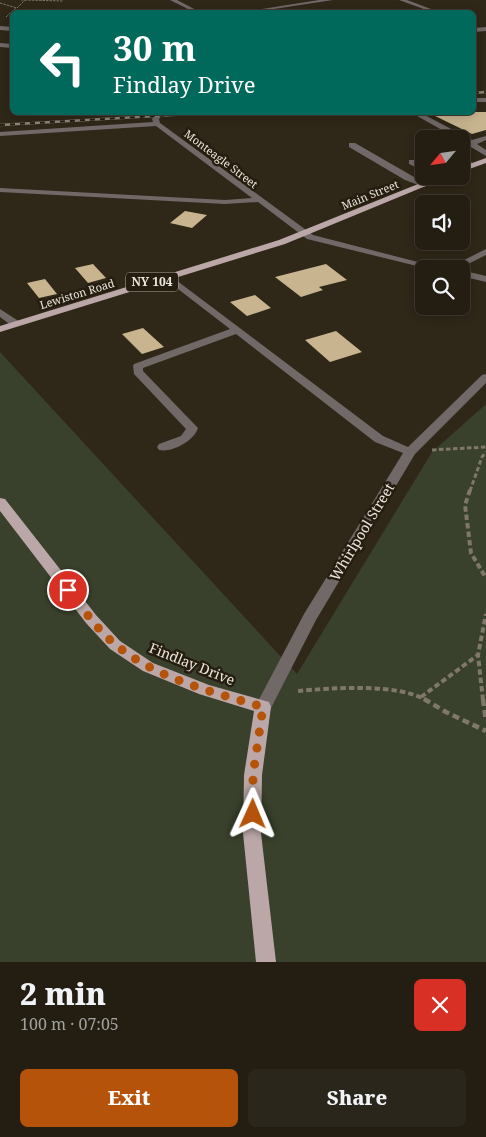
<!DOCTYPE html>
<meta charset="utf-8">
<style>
:root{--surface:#231d12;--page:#2b261b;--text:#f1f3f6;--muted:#a3a29f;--line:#403b32;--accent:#b45309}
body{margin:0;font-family:"Noto Serif",serif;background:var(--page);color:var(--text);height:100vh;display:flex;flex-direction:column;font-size:19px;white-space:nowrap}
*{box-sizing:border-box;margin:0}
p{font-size:16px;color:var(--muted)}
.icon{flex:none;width:28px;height:28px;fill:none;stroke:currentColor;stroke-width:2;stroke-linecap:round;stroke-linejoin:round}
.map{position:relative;height:962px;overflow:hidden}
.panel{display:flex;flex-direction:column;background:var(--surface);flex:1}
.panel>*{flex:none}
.guide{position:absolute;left:10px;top:10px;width:466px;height:105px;border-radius:8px;box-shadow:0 2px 12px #0003,0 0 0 1px var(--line);background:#00695c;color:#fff;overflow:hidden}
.needle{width:32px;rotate:241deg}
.tools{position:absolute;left:415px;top:130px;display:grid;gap:10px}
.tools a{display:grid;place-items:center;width:55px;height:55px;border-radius:8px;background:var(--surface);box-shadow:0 2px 12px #0003,0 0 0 1px var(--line);font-size:25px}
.pin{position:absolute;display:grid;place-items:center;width:42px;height:42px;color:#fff;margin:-21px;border:2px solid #fff;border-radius:50%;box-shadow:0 1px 5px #0007}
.me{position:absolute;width:55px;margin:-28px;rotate:1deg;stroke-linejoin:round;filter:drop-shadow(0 0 4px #0008)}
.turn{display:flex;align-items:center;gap:18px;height:105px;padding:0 20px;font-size:22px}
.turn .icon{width:65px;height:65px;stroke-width:2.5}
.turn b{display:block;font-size:35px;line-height:42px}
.round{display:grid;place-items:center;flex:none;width:52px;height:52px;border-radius:8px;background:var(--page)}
.headline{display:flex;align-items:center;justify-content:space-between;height:85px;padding:0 20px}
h1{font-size:30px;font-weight:800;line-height:38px}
.primary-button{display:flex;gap:10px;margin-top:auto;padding:10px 20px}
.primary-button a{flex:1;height:58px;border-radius:8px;background:var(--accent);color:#fff;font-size:20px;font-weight:800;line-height:58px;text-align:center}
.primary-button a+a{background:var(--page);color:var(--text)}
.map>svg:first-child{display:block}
.green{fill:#39402b}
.building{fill:#c8b590}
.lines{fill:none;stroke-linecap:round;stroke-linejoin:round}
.path-far3{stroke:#7e776a;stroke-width:1;stroke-dasharray:2.5 1;stroke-linecap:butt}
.path-far2{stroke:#7e776a;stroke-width:3;stroke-dasharray:4.5 2.5;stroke-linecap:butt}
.path-far1{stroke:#7e776a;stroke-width:4;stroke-dasharray:5.5 3;stroke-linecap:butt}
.path{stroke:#7e776a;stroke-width:4.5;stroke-dasharray:7 4;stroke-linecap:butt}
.minor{fill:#716868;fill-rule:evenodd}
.major{fill:#bba7a7;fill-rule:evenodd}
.rail-casing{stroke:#8d867a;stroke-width:2.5}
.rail{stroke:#251d0f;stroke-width:2;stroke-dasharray:5;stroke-linecap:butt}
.route{stroke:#b45309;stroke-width:9;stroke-dasharray:0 16.2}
.labels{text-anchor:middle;stroke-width:5;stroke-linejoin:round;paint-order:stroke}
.far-street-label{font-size:11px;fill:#ebe6dc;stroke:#251d0f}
.shield{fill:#251d0f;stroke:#b0aa9e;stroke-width:1}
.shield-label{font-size:12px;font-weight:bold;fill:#ebe6dc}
.street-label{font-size:14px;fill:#ebe6dc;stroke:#251d0f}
</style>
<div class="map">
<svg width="486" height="962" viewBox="0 0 486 962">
<rect width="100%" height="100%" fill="#2f2718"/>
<!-- green -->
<path class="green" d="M 0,352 L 297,674 L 432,452 L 486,404 L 486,962 L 0,962 Z"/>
<!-- building -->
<path class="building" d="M 427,112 L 486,112 L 486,130 L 472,134 Z
M 185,211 L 207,215 L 192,228 L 170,223 Z
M 93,264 L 106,278 L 88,283 L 75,268 Z
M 326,264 L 347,280 L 319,287 L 323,290 L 301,297 L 275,277 Z
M 45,279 L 57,294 L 39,298 L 27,283 Z
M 255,295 L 271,308 L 247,316 L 230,302 Z
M 143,328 L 164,347 L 142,354 L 122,334 Z
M 336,331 L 362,352 L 330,362 L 305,340 Z"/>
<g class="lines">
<!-- path-far3 -->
<path class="path-far3" d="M 25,0 L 63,1
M 0,3 L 17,8 L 25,0 L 21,0
M 6,17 L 16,8"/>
<!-- path-far2 -->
<path class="path-far2" d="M 432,450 L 486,447
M 470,491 L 482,457 L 486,452"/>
<!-- path-far1 -->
<path class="path-far1" d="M 470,490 L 465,505 L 471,553 L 486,578
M 298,691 C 332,688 397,683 426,700
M 421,697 L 478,655
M 483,700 L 478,655 L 486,614"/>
<!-- path -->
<path class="path" d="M 424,699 L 446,712 L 486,731
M 483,699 L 486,721"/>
<!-- minor -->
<path class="minor" d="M 170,0 L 177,0 L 200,12 L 194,12 Z
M 319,0 L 333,0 L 254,12 L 243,12 Z
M 399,0 L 407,0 L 439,12 L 432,12 Z
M 0,26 L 12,27 L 12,31 L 0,30 Z
M 486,27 L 486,31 L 474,32 L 474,28 Z
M 0,43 L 12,44 L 12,48 L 0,47 Z
M 474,98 L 486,98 L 486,102 L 474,102 Z
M 158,112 L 165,112 L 159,119 L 160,123 L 313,235 L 445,269 L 429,269 L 307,239 L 258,202 L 225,204 L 0,192 L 0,188 L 225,200 L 252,198 L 156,126 L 0,136 L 0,132 L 153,122 L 152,119 Z
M 410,112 L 419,112 L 472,140 L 486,136 L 486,140 L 477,144 L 486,150 L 486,156 L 461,141 L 461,139 L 458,139 Z
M 349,143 L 355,143 L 428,185 L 424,187 L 405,180 L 349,147 Z
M 461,158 L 475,164 L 476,166 L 472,168 L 461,163 Z
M 409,160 L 415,160 L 424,166 L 424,171 L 409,164 Z
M 486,249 L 486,255 L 458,269 L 446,269 Z
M 461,270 L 486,276 L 486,282 L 461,276 Z
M 168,274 L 383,436 L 408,447 L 482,375 L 486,374 L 486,383 L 415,454 L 316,620 L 269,712 L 263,713 L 257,712 L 255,707 L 304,614 L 403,453 L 375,442 L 236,334 L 143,368 L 143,371 L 198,428 C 194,441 172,453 159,450 L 157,447 L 159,444 L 181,436 L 186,429 L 134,374 L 133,366 L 134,364 L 230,329 L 165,279 L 165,275 Z
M 0,309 L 20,322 L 20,326 L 12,326 L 0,317 Z"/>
<!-- major -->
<path class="major" d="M 486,158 L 486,163 L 461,172 L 461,167 Z
M 438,176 L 450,176 L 285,244 L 0,332 L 0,326 L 279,240 Z
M 0,498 L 5,499 L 96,615 L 120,641 L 153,663 L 209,685 L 269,702 L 271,707 L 262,775 L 261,833 L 276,962 L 256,962 L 243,833 L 244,775 L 254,711 L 199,694 L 143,671 L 110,649 L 86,623 L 0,511 Z"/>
<defs>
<path id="rail" d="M 474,93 L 486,92
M 0,125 L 224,112"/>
</defs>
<!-- rail casing -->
<use href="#rail" class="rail-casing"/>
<!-- rail -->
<use href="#rail" class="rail"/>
</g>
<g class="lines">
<!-- route -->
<path class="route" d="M 68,590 C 83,608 97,630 116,645 C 157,679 213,692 263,707 L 253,775 L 253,814"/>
</g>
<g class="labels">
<!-- far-street labels -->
<g class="far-street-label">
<text transform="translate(221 159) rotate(37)" y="4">Monteagle Street</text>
<text transform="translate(370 195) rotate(-22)" y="4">Main Street</text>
<text transform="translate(77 294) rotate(-17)" y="4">Lewiston Road</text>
</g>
<!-- shield labels -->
<rect class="shield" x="126" y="272.5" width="52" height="19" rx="4"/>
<g class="shield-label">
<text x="152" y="286">NY 104</text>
</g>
<!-- street labels -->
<g class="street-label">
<text transform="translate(362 532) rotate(-59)" y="5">Whirlpool Street</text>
<text transform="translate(192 664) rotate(22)" y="5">Findlay Drive</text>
</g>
</g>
</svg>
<div class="tools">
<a><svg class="needle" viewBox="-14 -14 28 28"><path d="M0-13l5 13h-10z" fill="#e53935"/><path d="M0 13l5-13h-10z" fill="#a3a29f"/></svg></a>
<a><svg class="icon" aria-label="sound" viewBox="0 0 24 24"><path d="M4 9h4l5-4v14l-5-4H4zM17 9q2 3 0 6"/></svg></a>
<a><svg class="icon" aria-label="search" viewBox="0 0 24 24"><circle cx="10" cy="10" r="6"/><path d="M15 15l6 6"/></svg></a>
</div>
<div class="pin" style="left:68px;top:590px;background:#d93025"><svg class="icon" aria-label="arrive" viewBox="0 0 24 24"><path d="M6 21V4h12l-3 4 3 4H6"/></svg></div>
<svg class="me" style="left:253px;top:814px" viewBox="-20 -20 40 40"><path d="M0-17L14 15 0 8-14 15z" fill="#b45309" stroke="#fff" stroke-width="4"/></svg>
<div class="guide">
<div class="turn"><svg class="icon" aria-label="left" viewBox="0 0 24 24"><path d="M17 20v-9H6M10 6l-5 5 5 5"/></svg><div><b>30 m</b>Findlay Drive</div></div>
</div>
</div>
<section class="panel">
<div class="headline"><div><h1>2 min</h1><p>100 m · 07:05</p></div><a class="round" style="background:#d93025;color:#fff"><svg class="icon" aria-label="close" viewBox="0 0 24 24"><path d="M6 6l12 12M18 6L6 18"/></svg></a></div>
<div class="primary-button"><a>Exit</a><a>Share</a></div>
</section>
